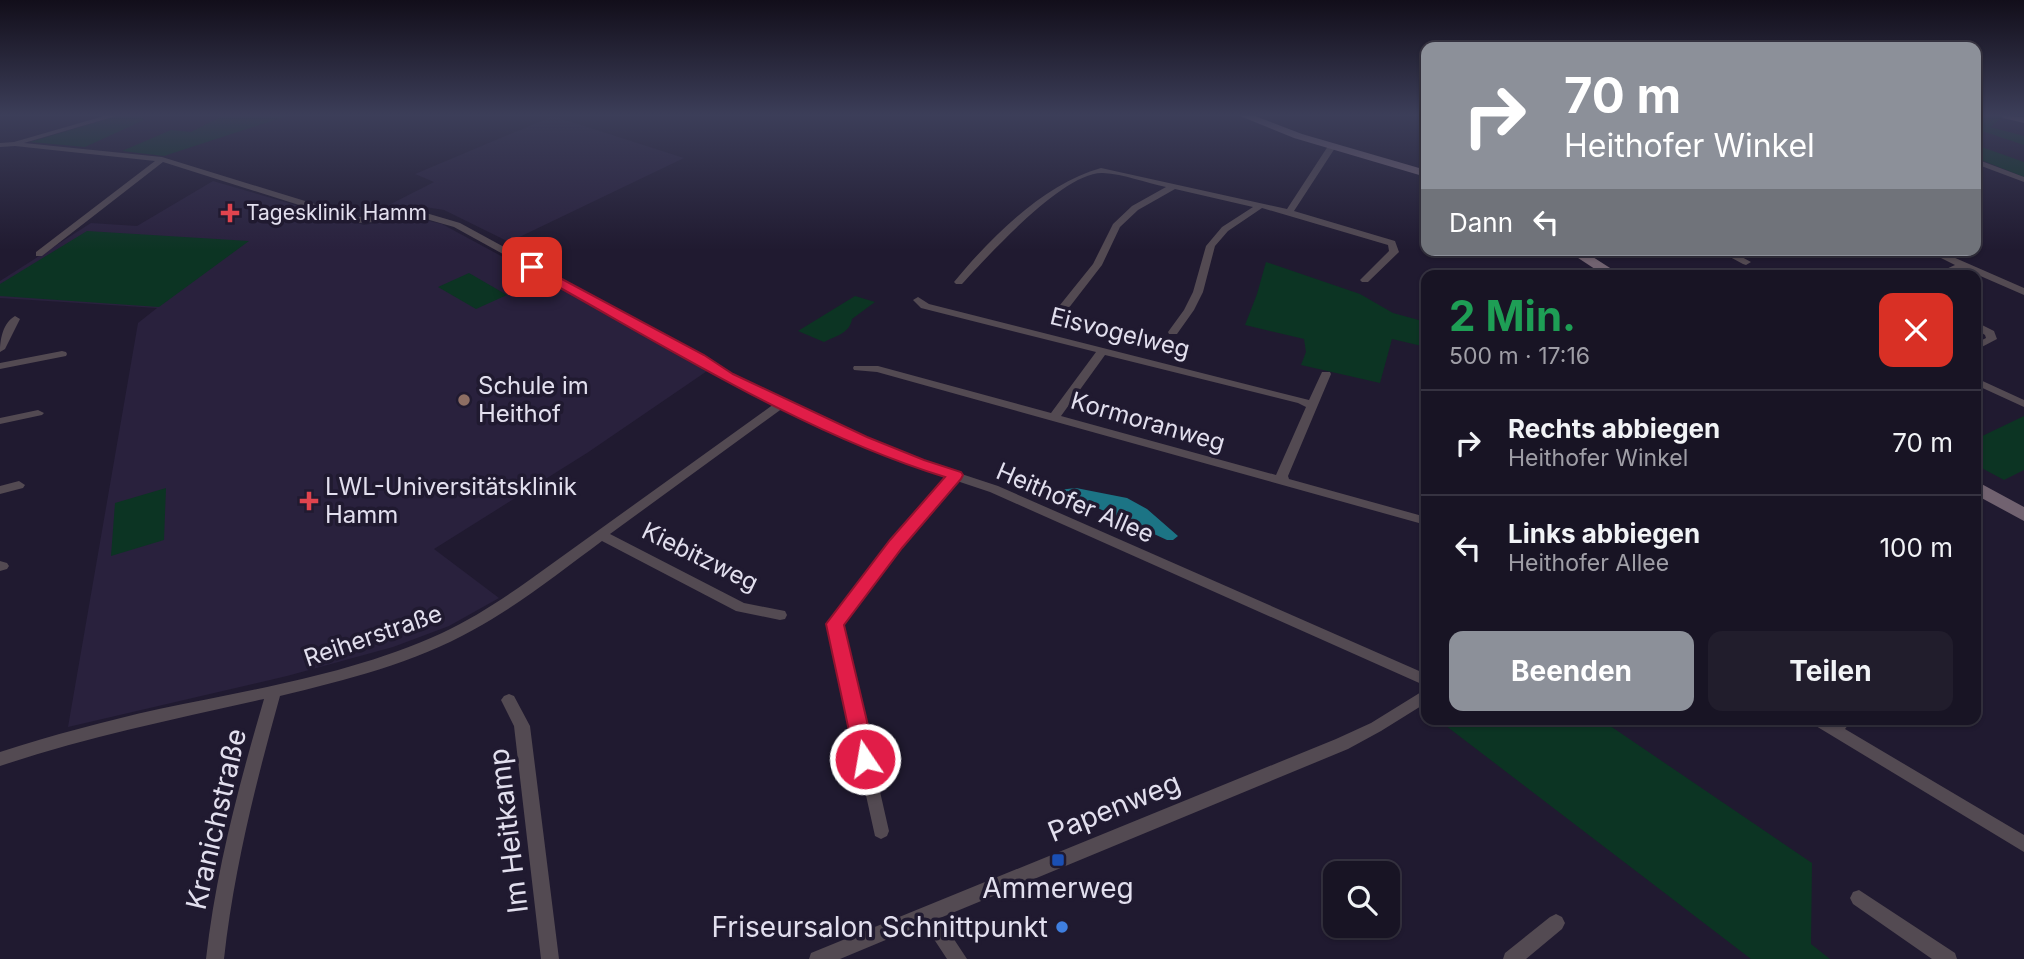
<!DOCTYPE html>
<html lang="de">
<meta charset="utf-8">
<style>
:root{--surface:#181424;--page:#211d2c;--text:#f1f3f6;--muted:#9f9ea6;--line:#363341;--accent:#8c9099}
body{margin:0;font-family:Inter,sans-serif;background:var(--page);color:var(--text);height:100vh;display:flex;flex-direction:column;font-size:26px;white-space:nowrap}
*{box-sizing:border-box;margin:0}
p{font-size:23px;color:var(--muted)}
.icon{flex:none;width:38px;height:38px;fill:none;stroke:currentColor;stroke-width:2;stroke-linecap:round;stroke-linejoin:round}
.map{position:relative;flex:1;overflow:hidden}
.side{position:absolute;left:1421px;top:270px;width:560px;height:455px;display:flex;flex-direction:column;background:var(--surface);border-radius:14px;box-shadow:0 2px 5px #0004,0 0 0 2px var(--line)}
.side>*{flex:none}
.banner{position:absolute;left:1421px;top:42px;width:560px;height:214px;border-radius:14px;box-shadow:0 2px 5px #0004,0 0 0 2px var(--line);background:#8c9099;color:#fff;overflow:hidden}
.buttons{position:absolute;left:1323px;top:861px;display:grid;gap:14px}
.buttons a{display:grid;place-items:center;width:77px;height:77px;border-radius:14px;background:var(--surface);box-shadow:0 2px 5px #0004,0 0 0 2px var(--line);font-size:35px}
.pin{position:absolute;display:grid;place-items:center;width:60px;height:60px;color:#fff;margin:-30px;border-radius:14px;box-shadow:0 4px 10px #0006}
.me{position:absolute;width:77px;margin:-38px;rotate:348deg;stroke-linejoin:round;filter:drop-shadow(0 0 5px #0008)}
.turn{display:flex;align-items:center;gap:24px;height:147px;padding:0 28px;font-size:32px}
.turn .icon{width:91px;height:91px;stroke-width:2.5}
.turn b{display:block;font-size:49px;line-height:60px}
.then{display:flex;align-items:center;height:66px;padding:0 28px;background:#0003;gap:14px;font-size:26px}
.round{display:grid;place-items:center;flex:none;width:74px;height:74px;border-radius:14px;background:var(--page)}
.head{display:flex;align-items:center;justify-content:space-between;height:119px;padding:0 28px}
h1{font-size:42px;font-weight:700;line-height:52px;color:#1e9e55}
.primary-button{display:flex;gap:14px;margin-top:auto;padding:14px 28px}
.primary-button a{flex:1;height:80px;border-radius:14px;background:var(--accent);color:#fff;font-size:28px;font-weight:700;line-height:80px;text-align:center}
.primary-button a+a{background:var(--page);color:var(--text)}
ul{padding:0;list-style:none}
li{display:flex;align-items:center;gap:21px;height:105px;padding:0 28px;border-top:2px solid var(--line)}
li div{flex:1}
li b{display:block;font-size:26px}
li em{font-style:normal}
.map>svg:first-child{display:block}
.built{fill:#29213d}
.green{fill:#0c3423}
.water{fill:#1c7485}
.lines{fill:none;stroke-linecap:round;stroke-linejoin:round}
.street{fill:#534a52;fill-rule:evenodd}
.secondary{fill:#716270;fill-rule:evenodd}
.route{fill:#e11d48;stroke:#92132f;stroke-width:2}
.health-dot{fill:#e0444e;stroke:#201a30;stroke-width:2.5}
.education-dot{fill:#8d6e63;stroke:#201a30;stroke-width:2.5}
.transit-dot{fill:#1a4fb4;stroke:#201a30;stroke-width:2.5}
.shop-dot{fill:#3f7fe0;stroke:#201a30;stroke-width:2.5}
.labels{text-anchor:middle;stroke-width:7;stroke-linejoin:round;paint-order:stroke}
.far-poi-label{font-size:21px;fill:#e2dfee;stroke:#201a30;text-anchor:start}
.street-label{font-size:24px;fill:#e2dfee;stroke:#201a30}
.poi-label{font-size:24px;fill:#e2dfee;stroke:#201a30;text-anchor:start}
.near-street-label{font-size:28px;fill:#e2dfee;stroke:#201a30}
.near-poi-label{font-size:28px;fill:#e2dfee;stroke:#201a30}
</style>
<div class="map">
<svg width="2024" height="959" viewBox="0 0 2024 959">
<rect width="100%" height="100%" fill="#201a30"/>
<!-- built -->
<path class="built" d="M 553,116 L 684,158 L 509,242 L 444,210 L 425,207 L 381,209 L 434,182 L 415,174 Z
M 213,181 L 364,225 L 412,217 L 442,224 L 710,369 L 587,453 L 434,549 L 499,598 L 449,626 L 393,647 L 287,676 L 68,727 L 138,323 L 157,308 L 0,298 L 0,281 L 91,223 L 137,226 Z"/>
<!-- green -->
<path class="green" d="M 117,116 L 141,116 L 144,120 L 85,147 L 30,142 Z
M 222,116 L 287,116 L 164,156 L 122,151 L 171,130 L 191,132 Z
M 1976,116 L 2004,116 L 1990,127 L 2024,136 L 2024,145 L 1976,129 Z
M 1976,145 L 2024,162 L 2024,177 L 1976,158 Z
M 87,231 L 249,241 L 159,307 L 0,296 L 0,284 Z
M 1266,262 L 1360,294 L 1393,313 L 1426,322 L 1426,347 L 1392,339 L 1380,383 L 1301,365 L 1306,352 L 1304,339 L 1245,325 L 1257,294 Z
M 469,273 L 507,295 L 476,309 L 438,287 Z
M 855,296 L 875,302 L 852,319 C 850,333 836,336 824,342 L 798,331 Z
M 2024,416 L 2024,470 L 2004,480 L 1976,465 L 1976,439 Z
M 166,488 L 164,540 L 111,556 L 115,503 Z
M 1437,719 L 1600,719 L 1812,863 L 1811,944 L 1830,959 L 1751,959 Z"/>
<!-- water -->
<path class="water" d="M 1037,484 L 1058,490 L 1076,488 L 1127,498 L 1147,509 L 1178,536 L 1173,540 L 1167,540 L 1074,497 Z"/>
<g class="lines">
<!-- street -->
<path class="street" d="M 104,116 L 116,116 L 24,143 L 162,157 L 357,217 L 426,213 L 460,223 L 703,356 L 732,376 L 866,437 L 922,461 L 998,486 L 1426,674 L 1426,686 L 990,492 L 957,481 L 901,547 L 842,625 L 889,831 L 887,836 L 881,839 L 875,836 L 828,624 L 891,541 L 946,477 L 914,467 L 783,408 L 610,534 L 744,603 L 785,611 L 787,615 L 785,619 L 780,620 L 736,611 L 602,541 C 560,572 519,605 473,630 C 414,663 346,680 280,696 C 256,782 234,869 224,959 L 206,959 C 216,870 239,785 264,699 C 175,719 87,737 0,766 L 0,752 C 53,735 105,721 159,709 C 254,689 353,674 442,633 C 472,619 501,600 528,581 L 774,404 L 724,380 L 695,360 L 454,227 L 426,219 L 356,223 L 163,162 L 42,256 L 36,256 L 36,252 L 155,161 L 15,146 L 0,147 L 0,143 L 14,142 Z
M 1330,143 L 1337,145 L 1294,211 L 1395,241 L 1399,252 L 1368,282 L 1362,282 L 1360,280 L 1389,251 L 1388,245 L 1262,208 L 1228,231 L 1215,246 L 1203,292 L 1194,310 L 1177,334 L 1169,334 L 1168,332 L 1184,310 L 1193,292 L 1206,246 L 1222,227 L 1253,207 L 1175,189 L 1138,210 L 1120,227 L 1102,265 L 1068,309 L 1060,309 L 1060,305 L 1093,264 L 1113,224 L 1132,206 L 1166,187 C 1146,183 1124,174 1103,173 C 1064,171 988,256 962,284 L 956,284 L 954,282 C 990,238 1045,183 1101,168 L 1287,209 Z
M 1976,159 L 2024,177 L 2024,182 L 1976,164 Z
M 1717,250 L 1729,250 L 1751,262 L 1746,265 L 1743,264 Z
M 1925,250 L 1937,250 L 2024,288 L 2024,295 L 1962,268 L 1947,275 L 1933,275 L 1955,265 Z
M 918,297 L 929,304 L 1309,400 L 1322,372 L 1330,372 L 1331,374 L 1288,476 L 1289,479 L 1426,517 L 1426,525 L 877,372 L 854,370 L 853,368 L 854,366 L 878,366 L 1051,413 L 1096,352 L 921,308 L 913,300 ZM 1105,355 L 1298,403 L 1306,407 L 1276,475 L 1061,416 Z
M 15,316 L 20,319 L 5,349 L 0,352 C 0,339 3,323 15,316 Z
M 1976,322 L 1994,331 L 1997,339 L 1976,350 L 1976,343 L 1986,338 L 1985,335 L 1976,329 Z
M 62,351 L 66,352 L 67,354 L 66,356 L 0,369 L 0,363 Z
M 1976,378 L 2024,400 L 2024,407 L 1976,385 Z
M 38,410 L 44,413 L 42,415 L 0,424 L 0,418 Z
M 19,481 L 25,485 L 23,488 L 0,494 L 0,486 Z
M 0,561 L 7,563 L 9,566 L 7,569 L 0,571 Z
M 1426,689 L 1426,703 L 1381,731 L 1348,749 L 940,918 L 967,959 L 947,959 L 924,924 L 840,959 L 809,959 L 811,953 L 1336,739 L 1371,723 Z
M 509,694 L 514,696 L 530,726 L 559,959 L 541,959 L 514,726 L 501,700 L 504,696 Z
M 1808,719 L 1829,719 L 1832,721 L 1834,719 L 1853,719 L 1845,729 L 2024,835 L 2024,852 L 1811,723 Z
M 1859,890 L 1955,953 L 1957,959 L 1932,959 L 1853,904 L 1850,898 L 1853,892 Z
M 1556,914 L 1562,917 L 1565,923 L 1562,929 L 1526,959 L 1503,959 L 1505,953 L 1550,917 Z"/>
<!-- secondary -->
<path class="secondary" d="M 1240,116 L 1255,116 L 1302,134 L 1426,170 L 1426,177 L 1294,138 Z
M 2002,116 L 2024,117 L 2024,123 L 2003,118 Z
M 1566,250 L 1582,250 L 1621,275 L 1604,275 Z
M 1976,481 L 2024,507 L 2024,521 L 1976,495 Z"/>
</g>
<!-- sky -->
<linearGradient id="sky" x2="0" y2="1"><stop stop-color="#120e1a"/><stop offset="0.46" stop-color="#3c3e59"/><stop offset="1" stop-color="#3c3e59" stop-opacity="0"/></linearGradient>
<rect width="2024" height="250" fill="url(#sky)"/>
<!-- route -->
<path class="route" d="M 532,263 L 704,355 L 733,374 L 867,437 L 924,460 L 961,472 L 963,475 L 961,479 L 902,548 L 844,625 L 876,759 L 873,765 L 865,767 L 858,765 L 855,759 L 826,624 L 890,540 L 945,477 C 799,432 661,343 528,270 L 526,267 Z"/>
<!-- markers -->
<g class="health-dot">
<path d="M226.5 202.5h7v7h7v7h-7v7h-7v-7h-7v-7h7z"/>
<path d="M305.5 490.5h7v7h7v7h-7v7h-7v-7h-7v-7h7z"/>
</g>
<circle class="education-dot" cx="464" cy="400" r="7"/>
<rect class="transit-dot" x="1051" y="853" width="14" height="14" rx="3.5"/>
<circle class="shop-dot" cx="1062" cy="927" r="7"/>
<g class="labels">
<!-- far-poi labels -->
<g class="far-poi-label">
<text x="246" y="220">Tagesklinik Hamm</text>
</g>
<!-- street labels -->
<g class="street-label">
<text transform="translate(1120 333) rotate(14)" y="8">Eisvogelweg</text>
<text transform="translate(1148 422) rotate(16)" y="8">Kormoranweg</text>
<text transform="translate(1075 503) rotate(23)" y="8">Heithofer Allee</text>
<text transform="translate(700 557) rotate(26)" y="8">Kiebitzweg</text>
<text transform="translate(373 636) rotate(-19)" y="8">Reiherstraße</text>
</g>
<!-- poi labels -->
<g class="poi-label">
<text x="478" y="394">Schule im<tspan x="478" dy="28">Heithof</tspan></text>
<text x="325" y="495">LWL-Universitätsklinik<tspan x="325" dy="28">Hamm</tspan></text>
</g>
<!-- near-street labels -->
<g class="near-street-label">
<text transform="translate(1114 807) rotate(-22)" y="10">Papenweg</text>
<text transform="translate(216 819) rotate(-77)" y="10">Kranichstraße</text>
<text transform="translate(508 831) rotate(-97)" y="10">Im Heitkamp</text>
</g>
<!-- near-poi labels -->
<g class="near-poi-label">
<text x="1058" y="898">Ammerweg</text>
<text x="1048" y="937" text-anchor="end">Friseursalon Schnittpunkt</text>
</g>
</g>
</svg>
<div class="buttons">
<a><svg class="icon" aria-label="search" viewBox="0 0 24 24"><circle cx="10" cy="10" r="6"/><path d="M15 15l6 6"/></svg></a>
</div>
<div class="pin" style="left:532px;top:267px;background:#d93025"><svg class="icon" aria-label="arrive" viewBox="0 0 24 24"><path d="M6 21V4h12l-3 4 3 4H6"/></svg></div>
<svg class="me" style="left:865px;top:759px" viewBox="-20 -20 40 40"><circle r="17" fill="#e11d48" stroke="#fff" stroke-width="3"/><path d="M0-11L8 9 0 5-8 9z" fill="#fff"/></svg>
<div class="banner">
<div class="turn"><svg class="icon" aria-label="right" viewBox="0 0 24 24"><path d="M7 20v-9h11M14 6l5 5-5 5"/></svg><div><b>70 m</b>Heithofer Winkel</div></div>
<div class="then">Dann<svg class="icon" aria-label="left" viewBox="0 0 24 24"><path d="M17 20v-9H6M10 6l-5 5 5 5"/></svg></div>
</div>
<section class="side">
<div class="head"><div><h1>2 Min.</h1><p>500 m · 17:16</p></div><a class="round" style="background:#d93025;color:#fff"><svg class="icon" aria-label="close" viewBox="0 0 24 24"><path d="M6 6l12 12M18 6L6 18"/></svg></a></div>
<ul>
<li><svg class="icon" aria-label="right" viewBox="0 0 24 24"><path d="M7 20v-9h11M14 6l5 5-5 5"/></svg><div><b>Rechts abbiegen</b><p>Heithofer Winkel</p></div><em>70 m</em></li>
<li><svg class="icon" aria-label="left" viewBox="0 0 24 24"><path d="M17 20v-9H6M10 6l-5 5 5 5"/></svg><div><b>Links abbiegen</b><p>Heithofer Allee</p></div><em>100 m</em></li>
</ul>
<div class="primary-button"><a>Beenden</a><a>Teilen</a></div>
</section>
</div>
